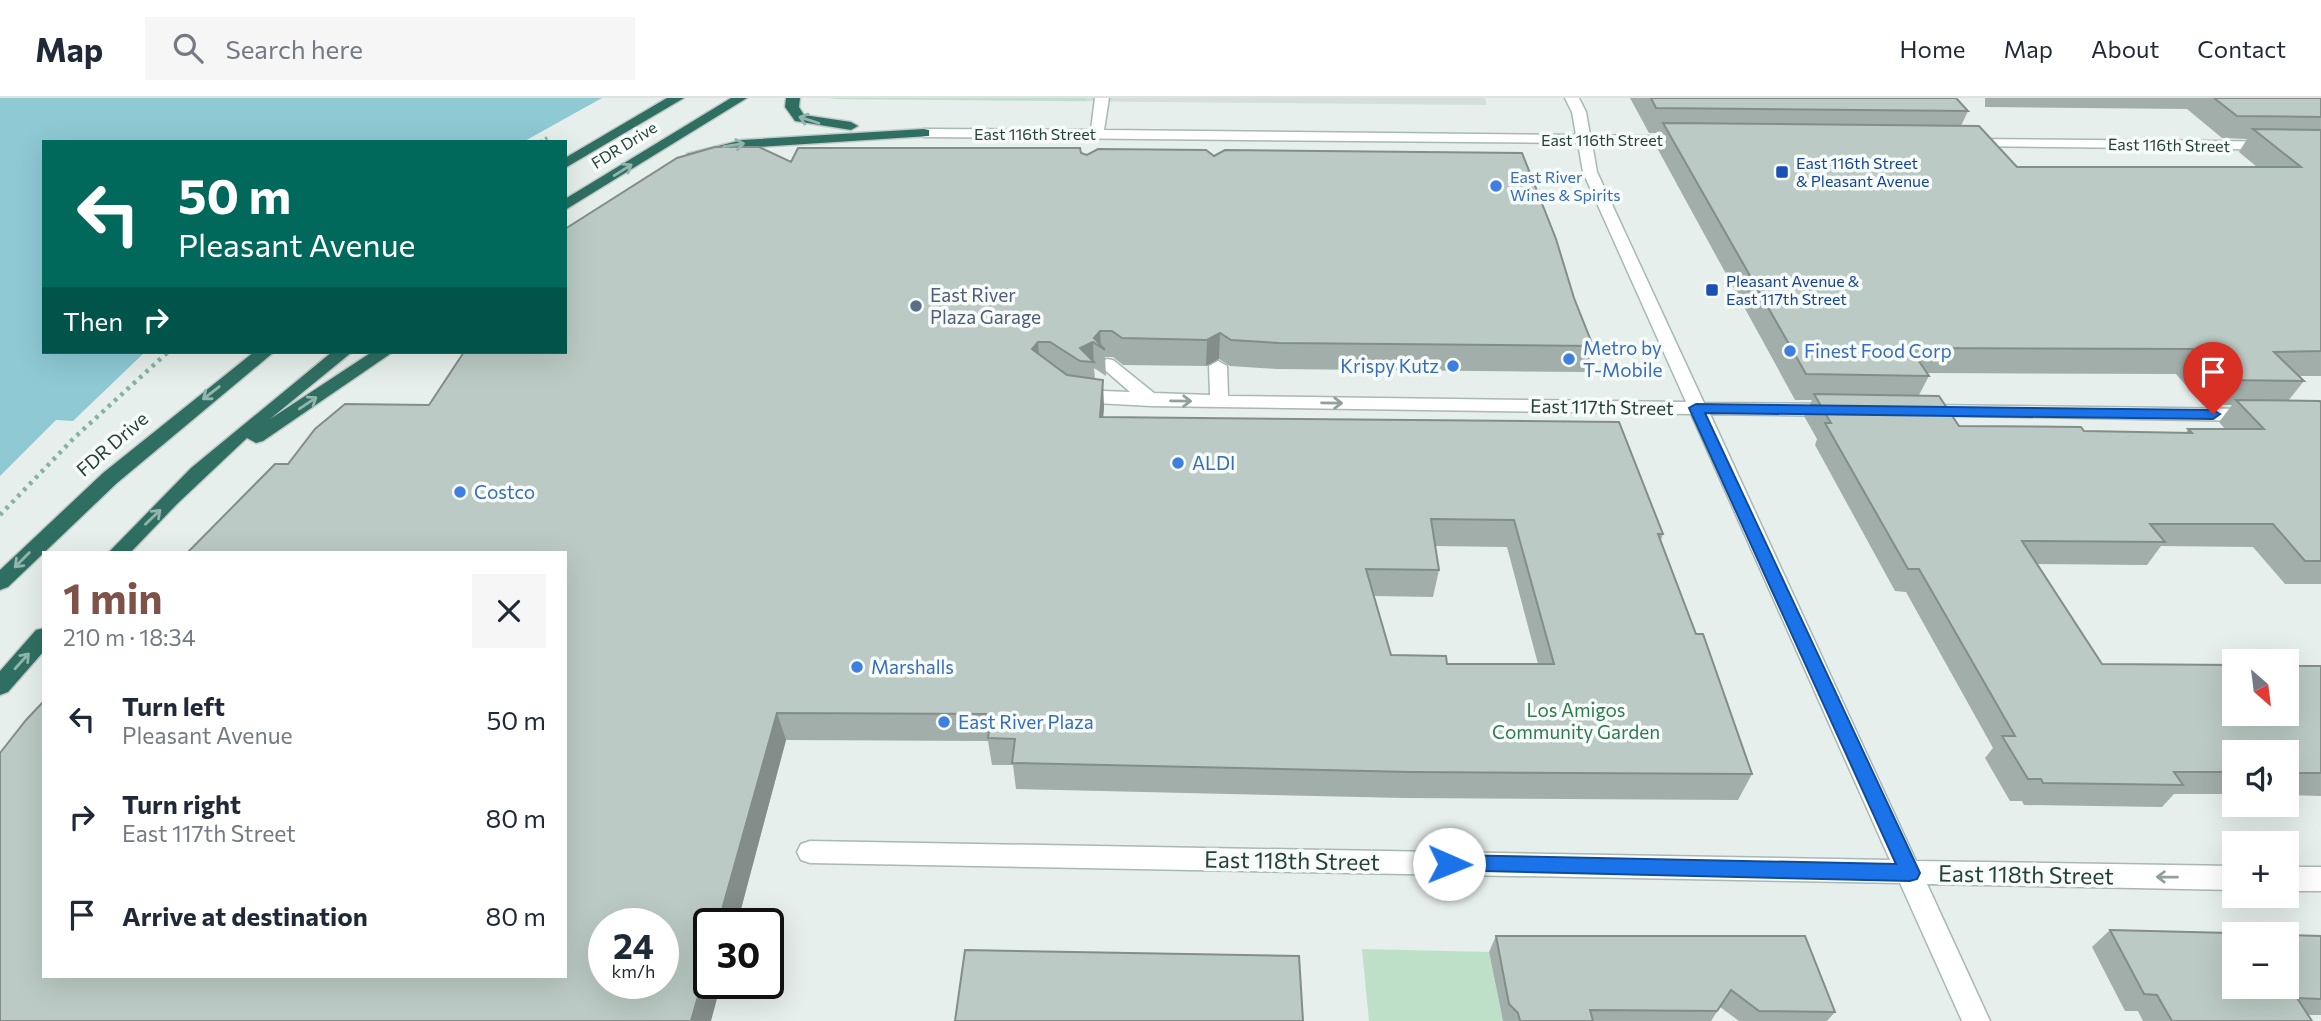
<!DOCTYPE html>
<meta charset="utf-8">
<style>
:root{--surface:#fff;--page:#f6f6f7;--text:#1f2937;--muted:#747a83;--line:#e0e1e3;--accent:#7f5249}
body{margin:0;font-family:Commissioner,sans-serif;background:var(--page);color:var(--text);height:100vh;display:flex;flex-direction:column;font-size:26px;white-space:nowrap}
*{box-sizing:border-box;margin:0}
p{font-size:23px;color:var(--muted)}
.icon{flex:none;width:38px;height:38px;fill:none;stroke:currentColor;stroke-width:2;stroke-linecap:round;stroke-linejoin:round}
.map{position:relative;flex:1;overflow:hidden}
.details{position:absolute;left:42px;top:453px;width:525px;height:427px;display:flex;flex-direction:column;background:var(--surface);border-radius:0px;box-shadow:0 7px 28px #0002}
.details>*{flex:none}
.hud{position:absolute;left:42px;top:42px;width:525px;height:214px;border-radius:0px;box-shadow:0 7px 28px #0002;background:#00695c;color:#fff;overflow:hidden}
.needle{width:46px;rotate:152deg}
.fabs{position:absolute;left:2222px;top:551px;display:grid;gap:14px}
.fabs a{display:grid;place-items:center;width:77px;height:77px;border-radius:0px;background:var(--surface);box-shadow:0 7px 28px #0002;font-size:35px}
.speed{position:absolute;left:588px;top:810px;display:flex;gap:14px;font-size:35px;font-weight:700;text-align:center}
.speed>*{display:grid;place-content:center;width:91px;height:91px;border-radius:50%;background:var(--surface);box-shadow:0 7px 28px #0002;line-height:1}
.speed small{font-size:18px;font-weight:400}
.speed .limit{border:4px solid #111;border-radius:10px;background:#fff;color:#111}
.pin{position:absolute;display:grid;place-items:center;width:60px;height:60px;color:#fff;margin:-72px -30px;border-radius:50% 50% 50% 0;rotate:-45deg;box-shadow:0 0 7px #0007}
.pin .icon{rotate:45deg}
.me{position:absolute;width:77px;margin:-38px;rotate:91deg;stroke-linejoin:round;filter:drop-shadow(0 0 5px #0008)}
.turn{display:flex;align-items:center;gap:24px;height:147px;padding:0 21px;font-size:32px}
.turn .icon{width:91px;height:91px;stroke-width:2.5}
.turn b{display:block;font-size:49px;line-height:60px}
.then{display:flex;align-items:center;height:66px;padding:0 21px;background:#0003;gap:14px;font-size:26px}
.round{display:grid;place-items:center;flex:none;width:74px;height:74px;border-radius:0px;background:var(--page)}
.summary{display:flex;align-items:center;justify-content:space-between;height:119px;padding:0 21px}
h1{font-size:42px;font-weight:700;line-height:52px;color:var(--accent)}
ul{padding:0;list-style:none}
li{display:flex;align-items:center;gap:21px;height:98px;padding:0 21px}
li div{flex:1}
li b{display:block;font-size:26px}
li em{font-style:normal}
header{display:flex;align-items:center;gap:42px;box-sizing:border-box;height:98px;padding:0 35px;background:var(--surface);border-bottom:2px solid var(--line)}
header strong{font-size:33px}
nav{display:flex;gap:38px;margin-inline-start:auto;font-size:24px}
.search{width:490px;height:63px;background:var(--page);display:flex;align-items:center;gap:18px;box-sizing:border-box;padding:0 24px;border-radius:0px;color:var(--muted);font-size:26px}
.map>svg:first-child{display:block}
.built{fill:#d4dfda}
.green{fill:#bfe0c8}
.water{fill:#8ec9d4}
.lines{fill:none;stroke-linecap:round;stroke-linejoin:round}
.minor-casing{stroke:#a8b8b2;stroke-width:3}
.highway-casing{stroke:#c2cac8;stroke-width:3}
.path-far1{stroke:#86b3a5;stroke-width:3.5;stroke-dasharray:2.5 3.5;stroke-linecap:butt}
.path{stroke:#86b3a5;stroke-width:4.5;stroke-dasharray:3.5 5;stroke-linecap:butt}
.minor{fill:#fff;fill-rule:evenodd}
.highway{fill:#2f6f62;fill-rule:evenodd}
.wall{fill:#a1aea9;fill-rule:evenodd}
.shaded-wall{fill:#838d89}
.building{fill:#bbcac4;stroke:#838d89;stroke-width:2;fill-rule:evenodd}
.oneway{stroke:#93b5ae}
.oneway2{stroke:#92a09c}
.route{fill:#1a73e8;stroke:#114b97;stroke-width:2}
.transit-dot{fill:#1a4fb4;stroke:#f7fbf9;stroke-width:2.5}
.shop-dot{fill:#3f7fe0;stroke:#f7fbf9;stroke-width:2.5}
.service-dot{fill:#5c6f8a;stroke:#f7fbf9;stroke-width:2.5}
.labels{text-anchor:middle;stroke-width:7;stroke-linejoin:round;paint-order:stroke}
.far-street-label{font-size:16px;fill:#24423a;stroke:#f7fbf9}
.far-transit-label{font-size:16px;fill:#164399;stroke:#f7fbf9;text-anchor:start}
.far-shop-label{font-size:16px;fill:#366cbe;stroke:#f7fbf9;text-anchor:start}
.service-label{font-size:19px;fill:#4e5e75;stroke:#f7fbf9;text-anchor:start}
.shop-label{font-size:19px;fill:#366cbe;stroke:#f7fbf9;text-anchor:start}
.street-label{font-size:19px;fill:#24423a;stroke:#f7fbf9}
.park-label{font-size:19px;fill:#2d7a4b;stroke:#f7fbf9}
.near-street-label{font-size:23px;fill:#24423a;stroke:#f7fbf9}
</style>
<header>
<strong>Map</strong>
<div class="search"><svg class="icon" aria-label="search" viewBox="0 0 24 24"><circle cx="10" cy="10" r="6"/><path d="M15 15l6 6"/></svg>Search here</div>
<nav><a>Home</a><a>Map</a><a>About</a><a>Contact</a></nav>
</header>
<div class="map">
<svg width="2321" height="923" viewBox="0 0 2321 923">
<rect width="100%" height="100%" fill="#e6efeb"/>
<!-- built -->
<path class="built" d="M 830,0 L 1485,0 L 1487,7 L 836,1 Z"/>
<!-- green -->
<path class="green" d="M 830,0 L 1086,0 L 1087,3 L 836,1 Z
M 1362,851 L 1489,854 L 1503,923 L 1369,923 Z"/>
<!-- water -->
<path class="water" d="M 0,0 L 602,0 L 523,44 L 44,44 L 44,254 L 145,254 L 73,323 L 56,322 L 0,378 Z"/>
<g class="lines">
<defs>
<path id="minor" d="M 1095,0 L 1109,0 L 1104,32 L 1576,37 L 1572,14 L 1565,0 L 1579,0 L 1586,14 L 1590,37 L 1690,39 L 1690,45 L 1685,46 L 1592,45 L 1597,74 L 1704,305 L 1836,306 L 1845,312 L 1836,318 L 1710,316 L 1916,763 L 2235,768 L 2235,792 L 1927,786 L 1990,923 L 1962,923 L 1900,785 L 810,765 L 801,762 L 797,754 L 801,746 L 810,743 L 1890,762 L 1691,316 L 1151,308 L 1077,304 L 1068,298 L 1077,292 L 1130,294 L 1098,266 L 1107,261 L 1113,262 L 1154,295 L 1210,297 L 1209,268 L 1218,263 L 1227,268 L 1228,298 L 1686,304 L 1583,74 L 1578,45 L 924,39 L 917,35 L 924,31 L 1091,32 Z
M 1966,41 L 2321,44 L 2321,52 L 1961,48 L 1961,42 Z
M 1921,307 L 2252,311 L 2261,317 L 2252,323 L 1914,317 L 1912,313 L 1914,309 Z
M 2287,769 L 2321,769 L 2321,793 L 2287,793 Z"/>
<path id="highway" d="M 667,0 L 684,0 L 565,70 L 565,60 Z
M 731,0 L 747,0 L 565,112 L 565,101 Z
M 786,0 L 800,0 L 799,9 L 804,17 L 851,24 L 858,28 L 851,32 L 795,23 L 785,9 Z
M 924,31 L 929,32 L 929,38 L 742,50 L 694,60 L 687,56 L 742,42 Z
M 254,254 L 274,254 L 117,385 L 8,489 L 0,492 L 0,472 L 103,375 Z
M 332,254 L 352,254 L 270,321 L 372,254 L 393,254 L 263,343 L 256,345 L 247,340 L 177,406 L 130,455 L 108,455 L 191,370 Z
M 44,530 L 44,553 L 8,594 L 0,597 L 0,573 L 36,532 Z"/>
</defs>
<!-- minor casing -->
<use href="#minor" class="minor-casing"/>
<!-- highway casing -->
<use href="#highway" class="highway-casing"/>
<!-- path-far1 -->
<path class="path-far1" d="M 540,44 L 550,38"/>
<!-- path -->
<path class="path" d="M 0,417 L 74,340 L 168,254"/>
<!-- minor -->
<use href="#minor" class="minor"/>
<!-- highway -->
<use href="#highway" class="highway"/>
</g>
<!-- wall -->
<path class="wall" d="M 1630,0 L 1956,0 L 1968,13 L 1961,28 L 2017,69 L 2257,69 L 2239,54 L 2247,41 L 2222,40 L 2187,11 L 1985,9 L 1985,0 L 2321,0 L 2321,278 L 2300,278 L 2304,283 L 2288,303 L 2321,305 L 2321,486 L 2285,486 L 2253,449 L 2161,448 L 2147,467 L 2037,466 L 2102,566 L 2321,568 L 2321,698 L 2287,697 L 2287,654 L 2235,654 L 2235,696 L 2174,696 L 2162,709 L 2024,707 L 2022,703 L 2010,703 L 1985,660 L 1993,650 L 1906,494 L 1895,493 L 1815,347 L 1817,341 L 1804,318 L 1812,302 L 1795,302 L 1656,48 L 1660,35 L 1649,35 ZM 1927,275 L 2176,276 L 2203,307 L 2232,307 L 2219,324 L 2225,331 L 2188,331 L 2186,335 L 2084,333 L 1959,328 L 1919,297 L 1929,278 Z
M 1081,55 L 1087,57 L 1214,58 L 1574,200 L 1593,248 L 1586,274 L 1277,271 L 1230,268 L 1219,261 L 1206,268 L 1123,267 L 1113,259 L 1105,259 L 1106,278 L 1094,270 L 1095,281 L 1104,309 L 1103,319 L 1663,436 L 1661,442 L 1696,536 L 1752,676 L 1738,702 L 1405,700 L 1016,691 L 1013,667 L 992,667 L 988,643 L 786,642 L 737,826 L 709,826 L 288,366 L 429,307 L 791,64 ZM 1435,448 L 1507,449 L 1538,566 L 1447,566 L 1391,557 L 1374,498 L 1433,499 L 1439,472 Z
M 2110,832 L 2321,838 L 2321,917 L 2308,917 L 2312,923 L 2143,923 L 2138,913 L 2125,913 L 2092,849 Z
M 1496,838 L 1835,914 L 1827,923 L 1739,923 L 1720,909 L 1711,923 L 1503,923 L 1489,854 Z"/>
<!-- shaded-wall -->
<path class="shaded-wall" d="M 1100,233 L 1101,249 L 1094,240 Z
M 1220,235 L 1219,261 L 1206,268 L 1207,242 Z
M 1038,244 L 1040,270 L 1032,251 Z
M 1093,244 L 1094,270 L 1094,264 L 1080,250 Z
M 1103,282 L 1104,309 L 1101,346 L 1100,319 Z
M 777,615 L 786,642 L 737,826 L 718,826 Z
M 709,860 L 709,886 L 721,886 L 711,923 L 691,923 Z"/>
<!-- building -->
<path class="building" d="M 1651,0 L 1956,0 L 1968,13 L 1656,10 Z
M 2214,0 L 2321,0 L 2321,19 L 2237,18 Z
M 1663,25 L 1979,28 L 2017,69 L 2301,69 L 2253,31 L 2321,32 L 2321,253 L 2274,254 L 2304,283 L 2222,282 L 2193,251 L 1910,250 L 1929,278 L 1806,276 Z
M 715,49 L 759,49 L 791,64 L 798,50 L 1080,50 L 1081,55 L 1087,57 L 1098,51 L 1206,52 L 1214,58 L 1225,52 L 1522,55 L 1556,141 L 1574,200 L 1593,248 L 1279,245 L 1231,242 L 1220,235 L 1207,242 L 1122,240 L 1112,233 L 1100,233 L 1094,240 L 1105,252 L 1093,244 L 1080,250 L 1094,264 L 1080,263 L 1050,244 L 1038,244 L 1032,251 L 1067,277 L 1103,282 L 1100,319 L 1619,324 L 1663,436 L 1658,436 L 1696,536 L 1703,536 L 1752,676 L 1411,674 L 1012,665 L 1015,641 L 988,640 L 991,616 L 777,615 L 718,826 L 709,826 L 709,860 L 691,923 L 0,923 L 0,655 L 26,622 L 44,603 L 44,878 L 565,878 L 565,455 L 187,455 L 275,366 L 288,366 L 315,331 L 345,306 L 429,307 L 464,254 L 565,254 L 565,131 L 677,60 ZM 1431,421 L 1514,422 L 1554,566 L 1447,566 L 1446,558 L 1391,557 L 1366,471 L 1439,472 ZM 604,826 L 663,826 L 663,886 L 604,886 Z
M 1814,296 L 1939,298 L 1959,328 L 2081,329 L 2084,333 L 2192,335 L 2188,331 L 2264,331 L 2236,302 L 2320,303 L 2321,305 L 2321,463 L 2305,463 L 2273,426 L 2150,426 L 2165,444 L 2022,443 L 2102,566 L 2235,567 L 2235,616 L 2287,616 L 2287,568 L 2321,568 L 2321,675 L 2287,675 L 2287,654 L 2235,654 L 2235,674 L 2174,674 L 2183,687 L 2043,685 L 2041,681 L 2028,681 L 2002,638 L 2015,638 L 1919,471 L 1908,471 L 1825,325 L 1831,325 Z
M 2110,832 L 2270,836 L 2235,836 L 2235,889 L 2287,889 L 2287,837 L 2321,838 L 2321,901 L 2297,900 L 2312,923 L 2172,923 L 2157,897 L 2144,896 Z
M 1496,838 L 1805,838 L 1835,914 L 1759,913 L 1731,892 L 1717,913 L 1590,912 L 1593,923 L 1520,923 L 1518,915 L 1509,906 Z
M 965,852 L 1299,858 L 1303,923 L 955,923 Z"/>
<!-- one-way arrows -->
<defs><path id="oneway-shaft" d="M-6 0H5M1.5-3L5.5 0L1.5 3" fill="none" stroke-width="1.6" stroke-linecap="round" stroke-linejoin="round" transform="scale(1.75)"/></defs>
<g class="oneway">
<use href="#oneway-shaft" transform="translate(809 22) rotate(-162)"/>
<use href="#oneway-shaft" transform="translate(734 47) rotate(-9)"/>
<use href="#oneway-shaft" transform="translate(623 72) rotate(-32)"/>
<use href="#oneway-shaft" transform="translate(211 295) rotate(142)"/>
<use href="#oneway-shaft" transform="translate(308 305) rotate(-34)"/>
<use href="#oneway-shaft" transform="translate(153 419) rotate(-44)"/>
<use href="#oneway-shaft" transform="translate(22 462) rotate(135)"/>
<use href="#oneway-shaft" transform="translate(22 563) rotate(-48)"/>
</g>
<g class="oneway2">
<use href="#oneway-shaft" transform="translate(1181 303) rotate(1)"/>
<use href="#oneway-shaft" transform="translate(1332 305) rotate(1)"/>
<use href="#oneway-shaft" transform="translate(2167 779) rotate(-179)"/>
</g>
<!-- route -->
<path class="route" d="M 1696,306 L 2213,312 L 2220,316 L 2213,321 L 1705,315 L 1920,775 L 1917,781 L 1910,783 L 1442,772 L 1439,766 L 1442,760 L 1449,757 L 1896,766 L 1689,310 Z"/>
<!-- markers -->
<g class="transit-dot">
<rect x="1775" y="67" width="14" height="14" rx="3.5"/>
<rect x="1705" y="185" width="14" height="14" rx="3.5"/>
</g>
<g class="shop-dot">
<circle cx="1496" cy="88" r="7"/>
<circle cx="1790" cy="253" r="7"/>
<circle cx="1569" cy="261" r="7"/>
<circle cx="1453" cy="268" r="7"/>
<circle cx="1178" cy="365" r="7"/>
<circle cx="460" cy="394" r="7"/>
<circle cx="857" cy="569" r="7"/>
<circle cx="944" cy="624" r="7"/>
</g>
<circle class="service-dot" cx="916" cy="208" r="7"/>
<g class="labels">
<!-- far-street labels -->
<g class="far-street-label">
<text x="1035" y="42">East 116th Street</text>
<text x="1602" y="48">East 116th Street</text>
<text transform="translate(624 47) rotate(-32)" y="6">FDR Drive</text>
<text transform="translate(2169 47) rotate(1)" y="6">East 116th Street</text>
</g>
<!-- far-transit labels -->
<g class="far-transit-label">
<text x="1796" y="71">East 116th Street<tspan x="1796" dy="18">&amp; Pleasant Avenue</tspan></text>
<text x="1726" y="189">Pleasant Avenue &amp;<tspan x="1726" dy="18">East 117th Street</tspan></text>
</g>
<!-- far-shop labels -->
<g class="far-shop-label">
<text x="1510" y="85">East River<tspan x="1510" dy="18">Wines &amp; Spirits</tspan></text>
</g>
<!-- service labels -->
<g class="service-label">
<text x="930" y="204">East River<tspan x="930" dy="22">Plaza Garage</tspan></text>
</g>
<!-- shop labels -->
<g class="shop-label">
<text x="1583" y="257">Metro by<tspan x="1583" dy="22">T-Mobile</tspan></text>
<text x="1804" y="260">Finest Food Corp</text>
<text x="1439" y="275" text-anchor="end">Krispy Kutz</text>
<text x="1192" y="372">ALDI</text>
<text x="474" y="401">Costco</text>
<text x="871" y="576">Marshalls</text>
<text x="958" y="631">East River Plaza</text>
</g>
<!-- street labels -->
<g class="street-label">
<text transform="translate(1602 309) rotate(1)" y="7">East 117th Street</text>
<text transform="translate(112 346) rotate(-41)" y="7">FDR Drive</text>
</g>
<!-- park labels -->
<g class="park-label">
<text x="1576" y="619">Los Amigos<tspan x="1576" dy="22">Community Garden</tspan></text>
</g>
<!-- near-street labels -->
<g class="near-street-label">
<text transform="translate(1292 763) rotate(1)" y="8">East 118th Street</text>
<text transform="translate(2026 777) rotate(1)" y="8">East 118th Street</text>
</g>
</g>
</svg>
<div class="fabs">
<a><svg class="needle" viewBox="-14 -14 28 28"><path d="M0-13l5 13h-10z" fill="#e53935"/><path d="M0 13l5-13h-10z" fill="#747a83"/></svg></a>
<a><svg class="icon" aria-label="sound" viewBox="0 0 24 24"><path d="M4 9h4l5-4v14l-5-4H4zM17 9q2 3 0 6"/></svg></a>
<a>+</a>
<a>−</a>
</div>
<div class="speed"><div>24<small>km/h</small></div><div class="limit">30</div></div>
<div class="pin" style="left:2213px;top:316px;background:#d93025"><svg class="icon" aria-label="arrive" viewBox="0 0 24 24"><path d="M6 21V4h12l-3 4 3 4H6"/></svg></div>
<svg class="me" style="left:1449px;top:766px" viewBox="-20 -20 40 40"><circle r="19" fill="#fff"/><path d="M0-13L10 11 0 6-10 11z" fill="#1a73e8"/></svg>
<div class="hud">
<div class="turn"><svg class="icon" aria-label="left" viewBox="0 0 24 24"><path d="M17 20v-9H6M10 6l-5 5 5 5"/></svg><div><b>50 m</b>Pleasant Avenue</div></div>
<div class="then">Then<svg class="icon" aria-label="right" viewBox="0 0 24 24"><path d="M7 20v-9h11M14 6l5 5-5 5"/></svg></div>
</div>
<section class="details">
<div class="summary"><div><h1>1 min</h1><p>210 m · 18:34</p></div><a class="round"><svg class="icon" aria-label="close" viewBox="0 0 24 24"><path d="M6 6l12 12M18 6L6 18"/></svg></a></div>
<ul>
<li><svg class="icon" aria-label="left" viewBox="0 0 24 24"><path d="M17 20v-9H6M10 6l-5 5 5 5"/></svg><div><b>Turn left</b><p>Pleasant Avenue</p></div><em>50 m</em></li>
<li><svg class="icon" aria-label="right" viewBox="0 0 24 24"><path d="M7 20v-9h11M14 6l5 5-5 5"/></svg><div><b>Turn right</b><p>East 117th Street</p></div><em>80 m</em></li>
<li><svg class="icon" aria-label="arrive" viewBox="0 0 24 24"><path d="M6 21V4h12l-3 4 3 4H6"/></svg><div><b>Arrive at destination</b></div><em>80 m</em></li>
</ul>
</section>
</div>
